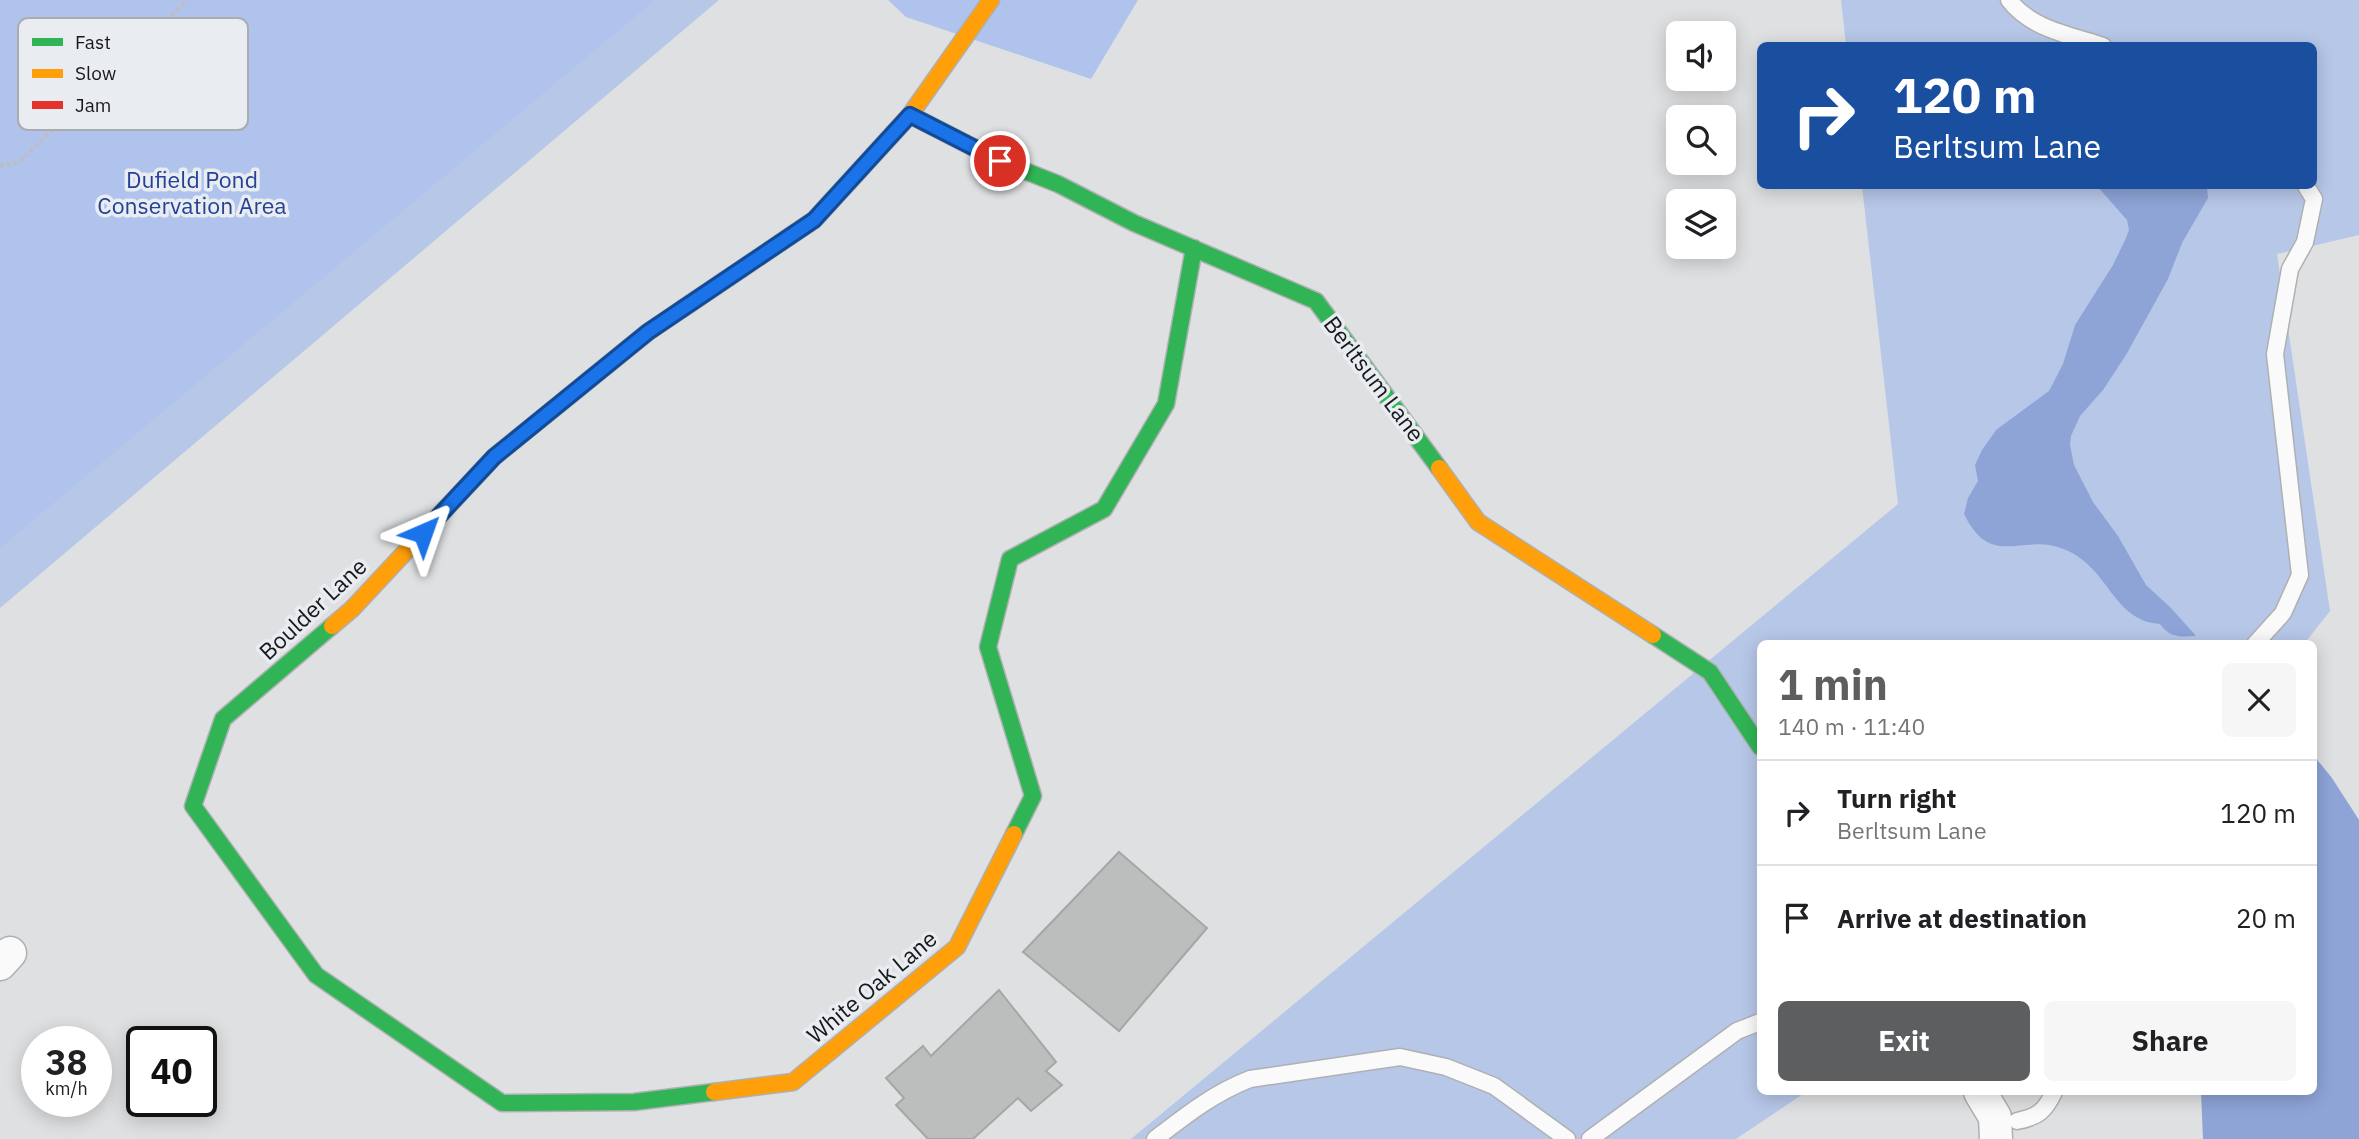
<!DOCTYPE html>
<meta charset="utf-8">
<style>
:root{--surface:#fff;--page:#f6f6f6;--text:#202124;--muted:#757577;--line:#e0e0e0;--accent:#5d5e60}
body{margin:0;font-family:"IBM Plex Sans",sans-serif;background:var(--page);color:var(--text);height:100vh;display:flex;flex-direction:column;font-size:26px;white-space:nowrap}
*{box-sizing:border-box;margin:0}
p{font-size:23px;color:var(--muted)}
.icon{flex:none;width:38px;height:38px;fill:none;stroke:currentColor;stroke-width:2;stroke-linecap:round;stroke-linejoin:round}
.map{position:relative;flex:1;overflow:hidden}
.drawer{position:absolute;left:1757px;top:640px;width:560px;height:455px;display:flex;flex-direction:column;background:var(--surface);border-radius:10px;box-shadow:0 4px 18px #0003}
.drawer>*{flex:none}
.top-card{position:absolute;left:1757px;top:42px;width:560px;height:147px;border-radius:10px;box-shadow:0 4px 18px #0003;background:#1a4fa0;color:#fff;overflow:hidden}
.controls{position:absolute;left:1666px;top:21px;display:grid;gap:14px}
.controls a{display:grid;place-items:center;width:70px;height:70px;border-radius:10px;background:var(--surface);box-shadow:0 4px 18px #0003;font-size:35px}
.speed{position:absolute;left:21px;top:1026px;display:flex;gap:14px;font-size:35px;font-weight:700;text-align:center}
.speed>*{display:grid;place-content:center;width:91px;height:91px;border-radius:50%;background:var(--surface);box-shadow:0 4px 18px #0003;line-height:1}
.speed small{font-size:18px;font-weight:400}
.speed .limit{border:4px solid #111;border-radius:10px;background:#fff;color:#111}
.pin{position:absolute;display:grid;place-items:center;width:60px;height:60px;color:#fff;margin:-30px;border:4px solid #fff;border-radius:50%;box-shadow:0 2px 7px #0007}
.me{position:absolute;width:77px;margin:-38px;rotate:43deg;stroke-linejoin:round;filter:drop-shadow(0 0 5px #0008)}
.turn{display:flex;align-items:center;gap:24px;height:147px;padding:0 21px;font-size:32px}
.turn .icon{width:91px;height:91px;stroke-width:2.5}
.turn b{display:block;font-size:49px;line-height:60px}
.round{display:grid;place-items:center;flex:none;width:74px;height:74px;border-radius:10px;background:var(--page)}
.summary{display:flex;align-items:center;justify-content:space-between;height:119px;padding:0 21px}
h1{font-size:42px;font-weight:700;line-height:52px;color:var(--accent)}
.button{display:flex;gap:14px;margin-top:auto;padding:14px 21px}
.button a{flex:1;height:80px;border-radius:10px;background:var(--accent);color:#fff;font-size:28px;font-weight:700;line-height:80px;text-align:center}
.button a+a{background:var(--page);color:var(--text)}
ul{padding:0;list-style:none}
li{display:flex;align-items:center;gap:21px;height:105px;padding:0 21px;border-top:2px solid var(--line)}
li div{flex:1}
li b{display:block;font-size:26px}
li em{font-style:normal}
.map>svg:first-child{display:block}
.green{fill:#b7c7e8}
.forest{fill:#b0c3ec}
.water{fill:#8ea4d7}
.building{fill:#bcbdbd;stroke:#a5a6a6;stroke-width:2}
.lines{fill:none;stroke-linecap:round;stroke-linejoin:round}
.lane-casing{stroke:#afb0b2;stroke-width:19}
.street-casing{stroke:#afb0b2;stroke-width:35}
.fast-casing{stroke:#afb0b2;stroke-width:19}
.slow-casing{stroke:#afb0b2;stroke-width:19}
.jam-casing{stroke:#afb0b2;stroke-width:19}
.path{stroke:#bebebf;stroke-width:4.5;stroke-dasharray:3.5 3.5;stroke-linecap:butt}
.lane{stroke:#fafafb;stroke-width:16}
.street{stroke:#fafafb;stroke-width:32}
.fast{stroke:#30b455;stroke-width:16}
.slow{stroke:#ff9f0a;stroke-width:16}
.jam{stroke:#e5322d;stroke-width:16}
.route-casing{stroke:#114b97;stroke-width:18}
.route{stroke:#1a73e8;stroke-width:12}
.labels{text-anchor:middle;stroke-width:7;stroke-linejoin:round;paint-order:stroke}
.park-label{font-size:23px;fill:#244296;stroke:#e9ecf1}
.street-label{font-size:23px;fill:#17181a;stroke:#e9ecf1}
.key{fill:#e9ecf1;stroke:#aaacb0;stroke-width:2}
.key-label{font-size:19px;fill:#17181a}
</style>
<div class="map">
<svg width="2359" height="1139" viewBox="0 0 2359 1139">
<rect width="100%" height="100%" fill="#dee0e2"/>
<!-- green -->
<path class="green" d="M 0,0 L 719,0 L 0,608 Z
M 1841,0 L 2359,0 L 2359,235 L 2277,254 L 2330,611 L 2304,644 L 1760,644 L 1760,1092 L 1806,1092 L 1736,1139 L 1131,1139 L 1898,504 L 1862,186 L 2314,186 L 2314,46 L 1846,45 Z"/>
<!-- forest -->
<path class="forest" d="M 0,0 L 655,0 L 0,548 Z
M 888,0 L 1138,0 L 1091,79 L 906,17 Z"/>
<!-- water -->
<path class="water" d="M 2097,186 L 2207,186 L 2208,198 L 2182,243 L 2168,279 L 2126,355 L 2103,390 L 2080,416 L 2071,436 L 2070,445 L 2074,465 L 2093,502 L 2118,536 L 2146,585 L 2171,608 L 2196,636 C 2180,637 2170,638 2160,624 C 2113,621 2109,568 2066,550 C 2022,531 1992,571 1964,514 L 1968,498 L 1978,481 L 1975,465 L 1982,450 L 1996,430 L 2049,391 L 2063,364 L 2075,325 L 2113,265 L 2126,238 L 2129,230 L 2127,220 Z
M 2314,756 L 2332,778 L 2359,820 L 2359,1139 L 2203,1139 L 2201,1092 L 2314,1092 Z"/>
<!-- building -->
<path class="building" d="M 1119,852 L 1207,928 L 1119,1031 L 1023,952 Z
M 999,990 L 1056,1062 L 1046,1071 L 1062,1085 L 1031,1111 L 1018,1098 L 973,1139 L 928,1139 L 896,1105 L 904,1098 L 886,1078 L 923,1046 L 931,1056 Z"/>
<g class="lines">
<defs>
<path id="lane" d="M 2009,0 C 2031,29 2070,35 2103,46
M 2255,644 L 2283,613 L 2300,575 L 2275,354 L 2290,269 L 2305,242 L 2314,199 L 2306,186
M 2017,1121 C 2038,1117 2045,1111 2054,1092
M 1155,1139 C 1186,1115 1214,1093 1250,1079 L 1400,1057 L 1446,1067 L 1494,1086 L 1567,1139
M 1590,1139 L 1737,1031 L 1760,1022"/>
<path id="street" d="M 0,964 L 10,953
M 1980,1092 L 1995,1117 L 1996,1139"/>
<path id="fast" d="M 910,115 L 1000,161 L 1058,184 L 1134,223 L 1316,301 L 1439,468
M 332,626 L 223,719 L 193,806 L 316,975 L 502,1103 L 634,1102 L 714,1092
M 1653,635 L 1710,672 L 1760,747
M 1014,834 L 1033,796 L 988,647 L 1010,559 L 1104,509 L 1166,404 L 1194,248"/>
<path id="slow" d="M 814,220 L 910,115 L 991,0
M 1439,468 L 1478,522 L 1653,635
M 332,626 L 352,609 L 494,457 L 648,332 L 682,309
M 714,1092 L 793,1082 L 957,947 L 1014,834"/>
<path id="jam" d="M 682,309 L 814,220"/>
</defs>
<!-- lane casing -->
<use href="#lane" class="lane-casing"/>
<!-- street casing -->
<use href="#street" class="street-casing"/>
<!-- fast casing -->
<use href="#fast" class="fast-casing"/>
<!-- slow casing -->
<use href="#slow" class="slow-casing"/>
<!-- jam casing -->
<use href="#jam" class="jam-casing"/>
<!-- path -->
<path class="path" d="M 0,166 L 19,162 L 187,0"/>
<!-- lane -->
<use href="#lane" class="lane"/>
<!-- street -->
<use href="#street" class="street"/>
<!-- fast -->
<use href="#fast" class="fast"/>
<!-- slow -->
<use href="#slow" class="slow"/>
<!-- jam -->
<use href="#jam" class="jam"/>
</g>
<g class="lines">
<defs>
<path id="route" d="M 423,533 L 494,457 L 648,332 L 814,220 L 910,115 L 1000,161"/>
</defs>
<!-- route casing -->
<use href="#route" class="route-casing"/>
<!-- route -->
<use href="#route" class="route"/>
</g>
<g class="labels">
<!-- park labels -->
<g class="park-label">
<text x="192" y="188">Dufield Pond<tspan x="192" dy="26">Conservation Area</tspan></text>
</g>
<!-- street labels -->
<g class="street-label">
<text transform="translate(1374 379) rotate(53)" y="8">Berltsum Lane</text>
<text transform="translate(313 609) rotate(-43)" y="8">Boulder Lane</text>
<text transform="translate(872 987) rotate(-40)" y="8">White Oak Lane</text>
</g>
</g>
<!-- legend -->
<rect x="18" y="18" width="230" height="112" rx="10" class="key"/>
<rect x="32" y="38" width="31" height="8" fill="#30b455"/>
<rect x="32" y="69" width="31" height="9" fill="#ff9f0a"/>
<rect x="32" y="101" width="31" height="8" fill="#e5322d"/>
<g class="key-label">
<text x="75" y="49">Fast</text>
<text x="75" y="80">Slow</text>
<text x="75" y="112">Jam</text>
</g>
</svg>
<div class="controls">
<a><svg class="icon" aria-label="sound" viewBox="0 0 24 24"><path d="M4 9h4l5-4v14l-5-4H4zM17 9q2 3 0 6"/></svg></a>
<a><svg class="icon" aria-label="search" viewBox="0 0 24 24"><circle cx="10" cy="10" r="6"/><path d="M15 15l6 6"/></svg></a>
<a><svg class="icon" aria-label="layers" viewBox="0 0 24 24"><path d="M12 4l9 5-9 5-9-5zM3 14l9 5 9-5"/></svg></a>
</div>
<div class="speed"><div>38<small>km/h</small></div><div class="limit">40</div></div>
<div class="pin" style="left:1000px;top:161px;background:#d93025"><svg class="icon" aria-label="arrive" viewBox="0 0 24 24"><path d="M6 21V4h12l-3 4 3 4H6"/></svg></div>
<svg class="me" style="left:423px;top:533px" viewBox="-20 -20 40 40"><path d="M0-17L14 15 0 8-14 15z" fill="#1a73e8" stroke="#fff" stroke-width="4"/></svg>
<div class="top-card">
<div class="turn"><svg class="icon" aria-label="right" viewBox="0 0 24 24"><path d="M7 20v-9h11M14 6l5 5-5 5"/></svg><div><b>120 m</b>Berltsum Lane</div></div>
</div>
<section class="drawer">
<div class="summary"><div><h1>1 min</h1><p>140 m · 11:40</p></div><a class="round"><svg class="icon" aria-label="close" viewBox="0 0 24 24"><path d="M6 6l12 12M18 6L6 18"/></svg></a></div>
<ul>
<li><svg class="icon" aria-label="right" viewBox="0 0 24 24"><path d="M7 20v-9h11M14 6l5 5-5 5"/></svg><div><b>Turn right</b><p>Berltsum Lane</p></div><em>120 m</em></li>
<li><svg class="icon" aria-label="arrive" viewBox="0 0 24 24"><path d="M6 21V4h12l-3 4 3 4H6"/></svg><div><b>Arrive at destination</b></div><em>20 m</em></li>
</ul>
<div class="button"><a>Exit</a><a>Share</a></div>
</section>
</div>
